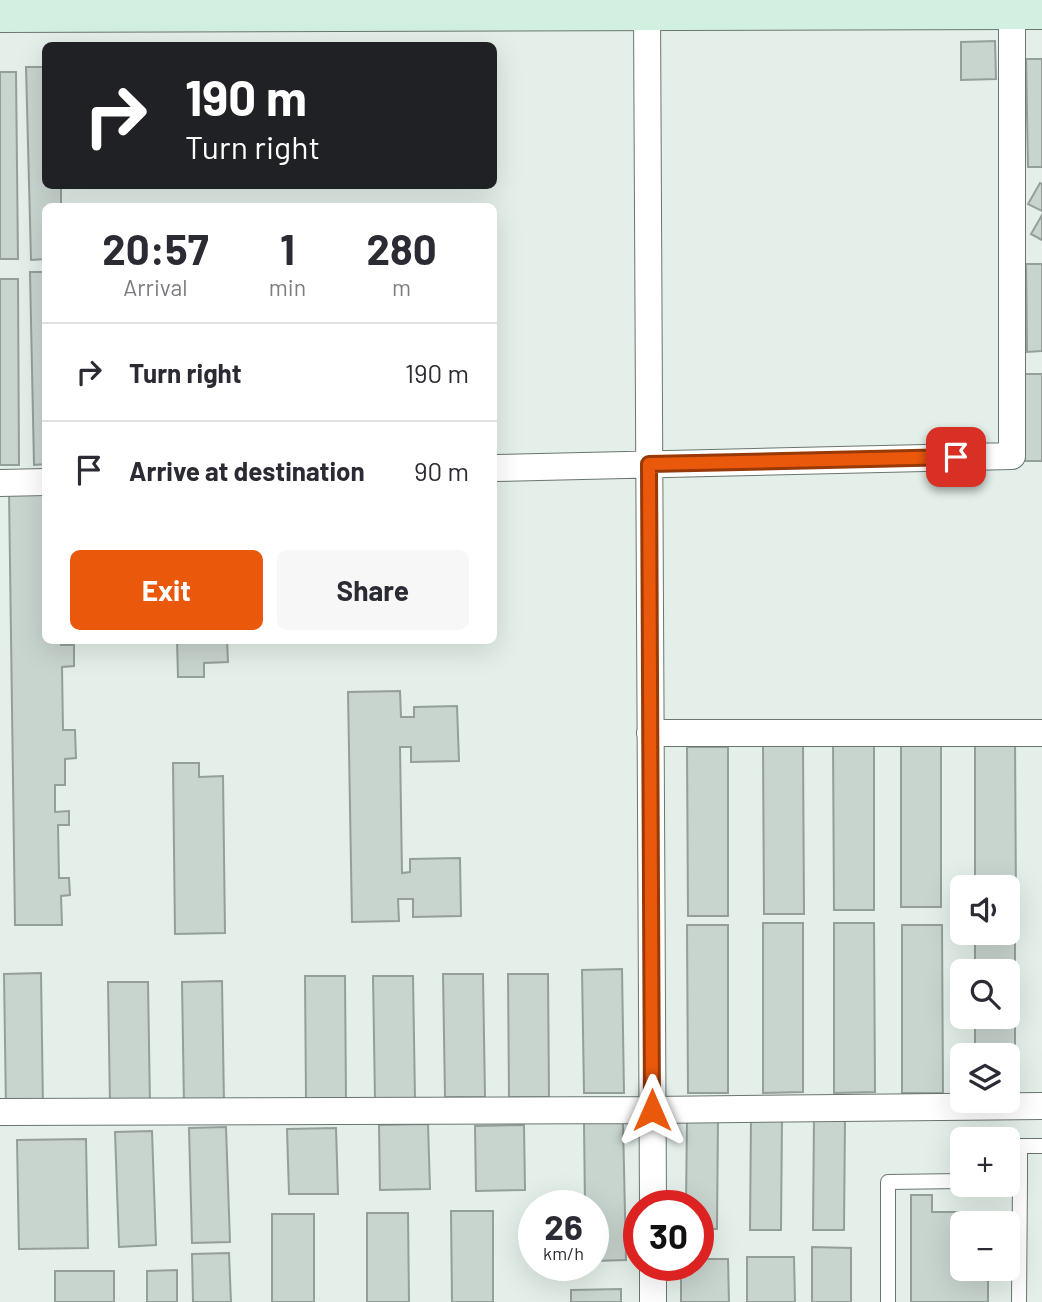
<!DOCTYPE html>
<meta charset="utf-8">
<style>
:root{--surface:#fff;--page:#f7f7f7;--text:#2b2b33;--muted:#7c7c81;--line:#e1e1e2;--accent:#ea580c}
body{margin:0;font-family:Barlow,sans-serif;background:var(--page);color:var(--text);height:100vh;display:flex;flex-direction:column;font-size:26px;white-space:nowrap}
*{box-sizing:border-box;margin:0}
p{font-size:23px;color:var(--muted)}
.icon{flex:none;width:38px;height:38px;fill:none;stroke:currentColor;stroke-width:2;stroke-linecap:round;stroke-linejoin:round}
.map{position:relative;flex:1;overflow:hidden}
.side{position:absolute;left:42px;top:203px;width:455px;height:441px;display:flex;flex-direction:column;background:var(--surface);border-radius:10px;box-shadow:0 7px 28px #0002}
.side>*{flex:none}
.banner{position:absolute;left:42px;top:42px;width:455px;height:147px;border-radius:10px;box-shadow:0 7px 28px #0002;background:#202124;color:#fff;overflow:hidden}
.fabs{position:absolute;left:950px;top:875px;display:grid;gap:14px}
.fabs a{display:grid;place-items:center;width:70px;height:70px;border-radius:10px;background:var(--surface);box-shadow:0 7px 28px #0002;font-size:35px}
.speed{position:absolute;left:518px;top:1190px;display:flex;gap:14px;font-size:35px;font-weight:700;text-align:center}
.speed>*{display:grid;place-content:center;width:91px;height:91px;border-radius:50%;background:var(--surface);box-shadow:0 7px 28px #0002;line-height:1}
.speed small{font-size:18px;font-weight:400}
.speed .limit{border:10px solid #d22;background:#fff;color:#111}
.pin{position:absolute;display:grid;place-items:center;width:60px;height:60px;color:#fff;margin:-30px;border-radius:14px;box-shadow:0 4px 10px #0006}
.me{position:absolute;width:77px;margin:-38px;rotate:0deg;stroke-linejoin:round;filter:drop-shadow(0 0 5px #0008)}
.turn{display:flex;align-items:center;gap:24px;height:147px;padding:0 28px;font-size:32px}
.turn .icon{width:91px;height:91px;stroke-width:2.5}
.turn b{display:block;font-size:49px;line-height:60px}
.eta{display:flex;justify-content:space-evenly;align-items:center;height:119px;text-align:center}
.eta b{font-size:42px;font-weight:700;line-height:49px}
.action{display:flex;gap:14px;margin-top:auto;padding:14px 28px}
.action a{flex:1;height:80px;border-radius:10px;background:var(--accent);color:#fff;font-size:28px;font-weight:700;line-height:80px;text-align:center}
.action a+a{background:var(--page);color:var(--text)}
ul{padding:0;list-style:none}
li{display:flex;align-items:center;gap:21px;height:98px;padding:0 28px;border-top:2px solid var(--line)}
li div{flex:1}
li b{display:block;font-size:26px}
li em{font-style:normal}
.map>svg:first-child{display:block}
.building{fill:#c8d4ce;stroke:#949f99;stroke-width:2}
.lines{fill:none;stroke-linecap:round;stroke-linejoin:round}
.lane-casing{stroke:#6b7670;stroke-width:16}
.street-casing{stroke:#6b7670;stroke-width:28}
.secondary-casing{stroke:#6b7670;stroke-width:40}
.lane{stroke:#fff;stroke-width:14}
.street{stroke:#fff;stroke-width:26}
.secondary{stroke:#d2f0e2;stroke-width:38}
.route-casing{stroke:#983908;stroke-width:18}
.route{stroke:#ea580c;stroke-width:12}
</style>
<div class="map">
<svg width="1042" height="1302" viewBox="0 0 1042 1302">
<rect width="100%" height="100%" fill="#e3efe8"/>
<!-- building -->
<path class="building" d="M 995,41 L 996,79 L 961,80 L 961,42 Z
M 1026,59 L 1042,59 L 1042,167 L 1028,167 Z
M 26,67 L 46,67 L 46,186 L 61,186 L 61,206 L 46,206 L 46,259 L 31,260 Z
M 0,72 L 16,72 L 18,259 L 0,259 Z
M 1040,183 L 1042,184 L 1042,211 L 1028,204 Z
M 1042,215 L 1042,240 L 1031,234 Z
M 1026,264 L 1042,264 L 1042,351 L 1027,352 Z
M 30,272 L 46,272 L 46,464 L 34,465 Z
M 0,279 L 18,279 L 19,465 L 0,465 Z
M 1024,374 L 1042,374 L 1042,461 L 1025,461 Z
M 46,491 L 46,640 L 61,640 L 61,645 L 74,645 L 74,666 L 62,667 L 63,730 L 75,730 L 76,758 L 65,759 L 65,785 L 55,785 L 55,812 L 69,811 L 69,825 L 58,825 L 59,878 L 69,878 L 70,895 L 61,896 L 62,925 L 15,925 L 9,492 Z
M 177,640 L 227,640 L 228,662 L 204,663 L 204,677 L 178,677 Z
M 400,691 L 401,717 L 414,717 L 414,707 L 457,706 L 459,761 L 411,762 L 411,747 L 400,747 L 402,873 L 410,872 L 410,859 L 460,858 L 461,916 L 413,917 L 413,899 L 398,899 L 399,921 L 352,922 L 348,692 Z
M 975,736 L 1015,736 L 1016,905 L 1008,905 L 1008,887 L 975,887 Z
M 901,738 L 941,738 L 941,907 L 901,907 Z
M 833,742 L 874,742 L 874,910 L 834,910 Z
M 763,745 L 803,745 L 804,914 L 764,914 Z
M 687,747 L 728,747 L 728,916 L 688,916 Z
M 173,763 L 199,763 L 199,777 L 223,776 L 225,933 L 175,934 Z
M 1008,922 L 1015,922 L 1015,1091 L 1008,1091 L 1008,1055 L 975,1055 L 975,1017 L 1008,1017 L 1008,971 L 975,971 L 975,933 L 1008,933 Z
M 763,923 L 803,923 L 803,1092 L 763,1093 Z
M 834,923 L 874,923 L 875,1092 L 834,1093 Z
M 687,925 L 728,925 L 728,1093 L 688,1093 Z
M 902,925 L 942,925 L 943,1093 L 902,1093 Z
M 622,969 L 624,1093 L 584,1093 L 582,970 Z
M 41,973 L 43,1107 L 6,1108 L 4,974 Z
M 443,974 L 483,974 L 485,1097 L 445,1097 Z
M 508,974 L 548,974 L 549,1097 L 509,1097 Z
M 305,976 L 345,976 L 346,1099 L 306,1100 Z
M 373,976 L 413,976 L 415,1099 L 375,1100 Z
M 222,981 L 224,1104 L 184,1105 L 182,982 Z
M 108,982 L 148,982 L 150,1105 L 110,1105 Z
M 687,1116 L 718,1117 L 717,1229 L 698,1229 L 698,1206 L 686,1206 Z
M 751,1117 L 782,1118 L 781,1230 L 750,1230 Z
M 814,1117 L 845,1118 L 844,1230 L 813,1230 Z
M 623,1122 L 626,1260 L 593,1261 L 593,1206 L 585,1206 L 584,1123 Z
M 428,1124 L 430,1189 L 380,1190 L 379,1125 Z
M 524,1125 L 525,1190 L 476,1191 L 475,1126 Z
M 226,1127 L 230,1242 L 192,1243 L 189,1128 Z
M 336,1128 L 338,1194 L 289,1194 L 287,1129 Z
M 152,1131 L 156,1245 L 119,1247 L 115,1132 Z
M 86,1139 L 88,1248 L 19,1249 L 17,1140 Z
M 911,1195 L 932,1195 L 932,1212 L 989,1212 L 988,1223 L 962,1223 L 962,1269 L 988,1269 L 988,1302 L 911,1302 Z
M 451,1211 L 493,1211 L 493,1302 L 452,1302 Z
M 367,1213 L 408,1213 L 409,1302 L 367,1302 Z
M 272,1214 L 314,1214 L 314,1302 L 272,1302 Z
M 812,1247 L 851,1248 L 851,1302 L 812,1302 Z
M 229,1253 L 231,1302 L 193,1302 L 192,1254 Z
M 747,1257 L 794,1257 L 795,1302 L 747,1302 Z
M 698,1259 L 728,1259 L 729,1302 L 681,1302 L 681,1265 L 698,1265 Z
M 177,1270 L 177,1302 L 147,1302 L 147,1271 Z
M 55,1271 L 114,1271 L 114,1302 L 55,1302 Z
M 621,1289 L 621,1302 L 571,1302 L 571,1290 Z"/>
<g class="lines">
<defs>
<path id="lane" d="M 1008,1181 L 1020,1181 L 1019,1302
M 1020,1181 L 1020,1146 L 1042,1146
M 888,1302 L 888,1182 L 962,1181"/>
<path id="street" d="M 647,11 L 653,1206
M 494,468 L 1012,456 L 1012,10
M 0,483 L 46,482
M 650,733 L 1042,733
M 0,1112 L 652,1110 L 1042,1106
M 653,1265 L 653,1302"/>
<path id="secondary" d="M 0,13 L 1042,10"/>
</defs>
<!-- lane casing -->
<use href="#lane" class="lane-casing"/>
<!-- street casing -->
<use href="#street" class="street-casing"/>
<!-- secondary casing -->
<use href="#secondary" class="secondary-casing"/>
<!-- lane -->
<use href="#lane" class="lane"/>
<!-- street -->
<use href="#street" class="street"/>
<!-- secondary -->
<use href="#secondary" class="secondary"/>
</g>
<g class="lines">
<defs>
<path id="route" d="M 652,1110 L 649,464 L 956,457"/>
</defs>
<!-- route casing -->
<use href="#route" class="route-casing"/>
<!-- route -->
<use href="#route" class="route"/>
</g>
</svg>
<div class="fabs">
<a><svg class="icon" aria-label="sound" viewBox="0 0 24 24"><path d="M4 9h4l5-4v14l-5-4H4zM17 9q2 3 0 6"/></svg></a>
<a><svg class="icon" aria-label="search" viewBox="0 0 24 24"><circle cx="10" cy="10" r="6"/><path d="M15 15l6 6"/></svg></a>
<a><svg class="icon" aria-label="layers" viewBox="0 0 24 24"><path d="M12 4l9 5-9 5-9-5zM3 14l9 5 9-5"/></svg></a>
<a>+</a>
<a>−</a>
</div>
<div class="speed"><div>26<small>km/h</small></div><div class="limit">30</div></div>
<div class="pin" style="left:956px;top:457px;background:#d93025"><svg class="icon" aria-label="arrive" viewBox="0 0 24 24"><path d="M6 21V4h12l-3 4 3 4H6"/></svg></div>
<svg class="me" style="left:652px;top:1110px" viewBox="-20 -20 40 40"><path d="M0-17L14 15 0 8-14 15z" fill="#ea580c" stroke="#fff" stroke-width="4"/></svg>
<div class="banner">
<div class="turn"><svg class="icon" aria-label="right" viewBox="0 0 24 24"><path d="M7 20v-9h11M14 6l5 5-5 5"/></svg><div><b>190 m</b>Turn right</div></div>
</div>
<section class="side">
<div class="eta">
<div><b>20:57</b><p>Arrival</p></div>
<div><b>1</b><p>min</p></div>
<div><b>280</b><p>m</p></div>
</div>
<ul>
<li><svg class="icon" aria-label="right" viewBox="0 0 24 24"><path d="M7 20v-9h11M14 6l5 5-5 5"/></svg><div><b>Turn right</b></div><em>190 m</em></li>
<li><svg class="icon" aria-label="arrive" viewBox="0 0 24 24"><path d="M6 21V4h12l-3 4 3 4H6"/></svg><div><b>Arrive at destination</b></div><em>90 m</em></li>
</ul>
<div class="action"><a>Exit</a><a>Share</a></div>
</section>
</div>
